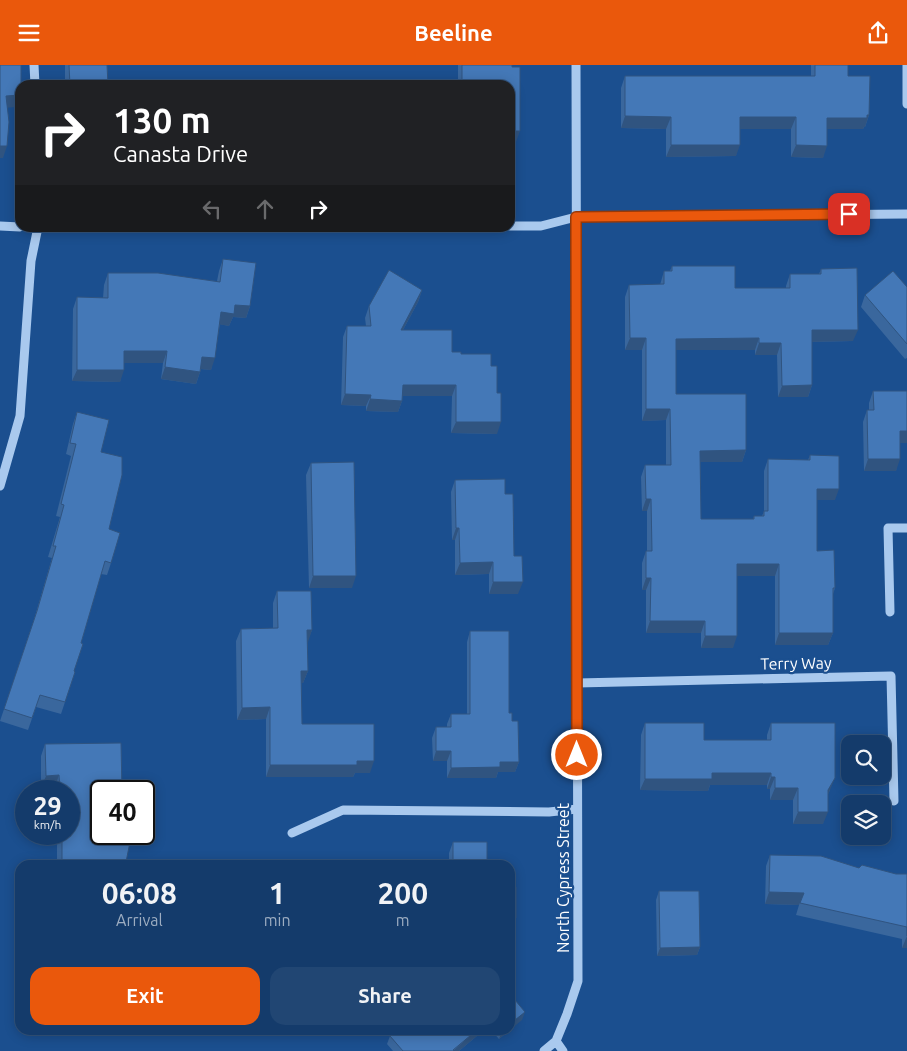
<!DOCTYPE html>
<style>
:root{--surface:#143b6b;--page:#214673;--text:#f1f3f6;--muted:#9dadc1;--line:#33557e;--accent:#ea580c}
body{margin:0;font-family:Ubuntu,sans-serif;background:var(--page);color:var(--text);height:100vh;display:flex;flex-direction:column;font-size:19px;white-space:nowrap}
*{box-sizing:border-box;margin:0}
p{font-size:16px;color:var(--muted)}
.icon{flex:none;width:28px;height:28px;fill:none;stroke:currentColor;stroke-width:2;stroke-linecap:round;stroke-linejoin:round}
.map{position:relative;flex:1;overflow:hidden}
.sheet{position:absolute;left:15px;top:795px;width:500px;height:175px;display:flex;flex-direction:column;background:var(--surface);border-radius:15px;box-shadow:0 2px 12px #0003,0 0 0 1px var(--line)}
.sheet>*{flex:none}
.banner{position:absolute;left:15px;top:15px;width:500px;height:152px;border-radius:15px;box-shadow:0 2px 12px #0003,0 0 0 1px var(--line);background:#202124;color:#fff;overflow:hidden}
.controls{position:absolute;left:841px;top:670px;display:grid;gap:10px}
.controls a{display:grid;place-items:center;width:50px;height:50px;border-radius:10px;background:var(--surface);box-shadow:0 2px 12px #0003,0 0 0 1px var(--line);font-size:25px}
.speed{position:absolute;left:15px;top:715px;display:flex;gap:10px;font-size:25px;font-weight:700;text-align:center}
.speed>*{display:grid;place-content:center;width:65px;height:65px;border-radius:50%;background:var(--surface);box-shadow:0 2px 12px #0003,0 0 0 1px var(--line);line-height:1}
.speed small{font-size:12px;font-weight:400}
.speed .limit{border:2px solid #111;border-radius:8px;background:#fff;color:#111}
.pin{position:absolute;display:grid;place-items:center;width:42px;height:42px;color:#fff;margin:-21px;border-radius:10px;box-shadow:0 2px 8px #0006}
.me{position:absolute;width:55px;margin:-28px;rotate:0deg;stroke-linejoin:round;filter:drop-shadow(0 0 4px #0008)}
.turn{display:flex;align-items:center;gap:18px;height:105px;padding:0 15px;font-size:22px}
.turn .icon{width:65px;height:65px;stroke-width:2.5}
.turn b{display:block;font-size:35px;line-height:42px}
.lanes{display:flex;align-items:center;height:48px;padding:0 15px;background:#0003;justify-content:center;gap:25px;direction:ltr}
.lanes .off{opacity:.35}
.eta{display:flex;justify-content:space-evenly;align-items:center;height:85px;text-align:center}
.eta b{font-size:30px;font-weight:600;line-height:35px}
.button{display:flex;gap:10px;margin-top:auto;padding:10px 15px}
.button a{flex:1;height:58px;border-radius:15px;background:var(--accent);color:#fff;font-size:20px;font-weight:600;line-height:58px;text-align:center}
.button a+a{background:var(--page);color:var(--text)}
header{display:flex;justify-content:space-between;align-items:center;height:65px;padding:0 15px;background:var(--accent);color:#fff;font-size:22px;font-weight:600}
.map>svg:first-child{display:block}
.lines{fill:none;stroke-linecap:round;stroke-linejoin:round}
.minor{stroke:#a9c9ee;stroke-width:9}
.wall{fill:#3a679d}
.shaded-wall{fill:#305480}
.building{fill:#4478b7;stroke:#305480}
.route-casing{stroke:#983908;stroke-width:12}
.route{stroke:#ea580c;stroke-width:9}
.labels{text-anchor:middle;stroke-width:4.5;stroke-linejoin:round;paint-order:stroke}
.street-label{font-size:16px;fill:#fff;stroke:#1b4f8f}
</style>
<header><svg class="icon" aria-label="menu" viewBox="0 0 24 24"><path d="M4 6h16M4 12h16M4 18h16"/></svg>Beeline<svg class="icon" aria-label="share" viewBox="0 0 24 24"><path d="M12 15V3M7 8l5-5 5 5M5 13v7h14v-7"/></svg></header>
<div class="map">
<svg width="907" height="986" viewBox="0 0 907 986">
<rect width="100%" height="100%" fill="#1b4f8f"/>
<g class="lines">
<!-- minor -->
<path class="minor" d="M 34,0 L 35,20
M 907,0 L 907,39
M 0,161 L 20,162
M 510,161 L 541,161 L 576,152 L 907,149
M 0,421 L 20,351 L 31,196 L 38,162
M 890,547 L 888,463 L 907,463
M 577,618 L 891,611 L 894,736
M 292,768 L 343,745 L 549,747 L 577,744
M 556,976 L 563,986
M 544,986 L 556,976 L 567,949 L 578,916 L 576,0"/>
</g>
<!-- wall -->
<path class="wall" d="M 65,0 L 107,0 L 108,20 L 65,20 Z
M 458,0 L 512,0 L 516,77 L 510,20 L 458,20 Z
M 811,0 L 848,0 L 848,11 L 869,50 L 865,62 L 864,62 L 863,64 L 827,64 L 823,93 L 791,92 L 791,64 L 740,64 L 736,91 L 666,92 L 666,64 L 621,63 L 621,23 L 625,11 L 811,11 Z
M 223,194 L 250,241 L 246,253 L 233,252 L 229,261 L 220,259 L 211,305 L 201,304 L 196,319 L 161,314 L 163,298 L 124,298 L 120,317 L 72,316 L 73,244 L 77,232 L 103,233 L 104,220 L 108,208 L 217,216 L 219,206 Z
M 672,201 L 735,223 L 786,223 L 786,221 L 790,209 L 819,209 L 821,204 L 853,276 L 812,277 L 812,320 L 808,332 L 778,332 L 777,290 L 755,290 L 755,285 L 676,285 L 676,329 L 746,385 L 742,397 L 700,397 L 701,454 L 753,454 L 754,451 L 762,451 L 764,446 L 764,406 L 768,394 L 808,395 L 810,390 L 835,435 L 817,435 L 817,486 L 835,523 L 833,529 L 833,568 L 828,580 L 775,580 L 775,511 L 737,511 L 733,583 L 701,583 L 701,568 L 646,568 L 646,525 L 642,525 L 642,498 L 646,486 L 647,486 L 647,446 L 642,446 L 641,412 L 645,400 L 666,400 L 666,355 L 642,356 L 642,285 L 625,285 L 625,232 L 629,220 L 660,220 L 664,206 L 670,206 Z
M 907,222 L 907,293 L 905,294 L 861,242 L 865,230 Z
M 422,225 L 418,237 L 403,265 L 452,287 L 461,289 L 491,301 L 497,369 L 451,368 L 452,331 L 402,331 L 402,336 L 398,347 L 366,346 L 366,341 L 341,340 L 343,272 L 347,261 L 366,261 L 365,253 L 369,241 Z
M 873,326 L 900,378 L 896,406 L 864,406 L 863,357 L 867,345 L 869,345 L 869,338 Z
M 77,347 L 101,387 L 109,464 L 111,498 L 107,510 L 101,509 L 81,578 L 65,637 L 61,649 L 36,642 L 28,665 L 0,656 L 33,558 L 52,493 L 48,492 L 60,452 L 56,451 L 71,391 L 66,389 L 73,359 Z
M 311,398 L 352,523 L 309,523 L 306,410 Z
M 455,415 L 505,429 L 514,491 L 518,529 L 489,529 L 489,509 L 455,510 L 455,475 L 452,475 L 451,427 Z
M 277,526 L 312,565 L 307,577 L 308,606 L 303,618 L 301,618 L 302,659 L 370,708 L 355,708 L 353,712 L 266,712 L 266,654 L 237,655 L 236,576 L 241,564 L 273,563 L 273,538 Z
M 470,566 L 512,656 L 519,697 L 515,707 L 498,707 L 496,713 L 447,713 L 447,696 L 433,696 L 432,673 L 436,662 L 447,662 L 447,659 L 451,649 L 467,649 L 467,577 Z
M 645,658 L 704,675 L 767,675 L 767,670 L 771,658 L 830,725 L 828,729 L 823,759 L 793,759 L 793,735 L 770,735 L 770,724 L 767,724 L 767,720 L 710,720 L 708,726 L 640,725 L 641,670 Z
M 45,679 L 122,777 L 127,800 L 57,800 L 57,779 L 56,779 L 56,769 L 69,769 L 69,726 L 55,726 L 55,722 L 41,723 L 41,691 Z
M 453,777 L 487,799 L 449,800 L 449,788 Z
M 770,790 L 896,809 L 907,809 L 907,883 L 902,883 L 902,874 L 796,850 L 799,840 L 765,839 L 766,801 Z
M 659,826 L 700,882 L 697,890 L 657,891 L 656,835 Z
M 484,965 L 459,986 L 393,986 L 387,979 L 390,971 Z
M 491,965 L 510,965 L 499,974 Z"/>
<!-- shaded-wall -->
<path class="shaded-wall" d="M 20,30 L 20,34 L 17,42 L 2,43 L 6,31 Z
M 869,50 L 865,62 L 864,62 L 863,64 L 823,64 L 827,53 Z
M 625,51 L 671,52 L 666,64 L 621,63 Z
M 740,52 L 796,52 L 791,64 L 736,64 Z
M 514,66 L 520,66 L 516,77 L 510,77 Z
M 671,80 L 740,80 L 736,91 L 666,92 Z
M 796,80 L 827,81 L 823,93 L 791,92 Z
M 0,81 L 7,81 L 3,93 L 0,93 Z
M 510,89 L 514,89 L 510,99 Z
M 422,225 L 418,237 L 397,276 L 401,265 Z
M 235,240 L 250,241 L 246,253 L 233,252 L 229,261 L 217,259 L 221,247 Z
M 812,265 L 858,265 L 853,276 L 808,277 Z
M 630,273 L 646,273 L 642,285 L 625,285 Z
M 759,273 L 755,285 L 671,285 L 676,274 Z
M 759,278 L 781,278 L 777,290 L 755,290 Z
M 124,286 L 167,286 L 163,298 L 120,298 Z
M 202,292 L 215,293 L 211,305 L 198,304 Z
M 165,302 L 200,307 L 196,319 L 161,314 Z
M 77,305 L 124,305 L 120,317 L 72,316 Z
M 403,320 L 456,320 L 452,331 L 399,331 Z
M 812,320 L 808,332 L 778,332 L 782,321 Z
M 345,329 L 371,330 L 366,341 L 341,340 Z
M 370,334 L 402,336 L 398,347 L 366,346 Z
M 646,344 L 670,344 L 666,355 L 642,356 Z
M 456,357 L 501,357 L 497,369 L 451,368 Z
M 900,366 L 907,366 L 907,378 L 895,378 Z
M 746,385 L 742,397 L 695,397 L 700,386 Z
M 868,394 L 900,394 L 896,406 L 864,406 Z
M 817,424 L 839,424 L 835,435 L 813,435 Z
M 646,434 L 651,434 L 647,446 L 642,446 Z
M 456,463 L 459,463 L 455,475 L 452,475 Z
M 493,497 L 489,509 L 455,510 L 460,498 Z
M 737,499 L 779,499 L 775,511 L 733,511 Z
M 313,511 L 356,511 L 352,523 L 309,523 Z
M 646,513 L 651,513 L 646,525 L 642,525 Z
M 493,517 L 523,517 L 518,529 L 489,529 Z
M 650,556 L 705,556 L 701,568 L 646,568 Z
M 307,565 L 312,565 L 308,577 L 303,577 Z
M 779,568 L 833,568 L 828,580 L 775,580 Z
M 705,571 L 737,571 L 733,583 L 701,583 Z
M 301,606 L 308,606 L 303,618 L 297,618 Z
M 270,642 L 266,654 L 237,655 L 242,643 Z
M 436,686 L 451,686 L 447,696 L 433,696 Z
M 357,696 L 374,696 L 370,708 L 355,708 L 353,712 L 266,712 L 270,700 Z
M 500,697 L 519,697 L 515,707 L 498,707 L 496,713 L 447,713 L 451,703 Z
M 712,708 L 771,708 L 767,720 L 710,720 L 708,726 L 640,725 L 645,714 Z
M 59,710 L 55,722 L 41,723 L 46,711 Z
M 771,712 L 775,712 L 770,724 L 767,724 Z
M 835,713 L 830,725 L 824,737 L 828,725 Z
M 775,723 L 798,723 L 793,735 L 770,735 Z
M 798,747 L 828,747 L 823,759 L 793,759 Z
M 59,769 L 61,769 L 57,779 L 56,779 Z
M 769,827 L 804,828 L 799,840 L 765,839 Z
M 510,853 L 516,853 L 512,864 L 510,864 Z
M 907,871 L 907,883 L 902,883 Z
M 700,882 L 697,890 L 657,891 L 660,883 Z
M 525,947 L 522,955 L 510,965 L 510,959 Z
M 477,965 L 484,965 L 459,986 L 453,986 Z
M 503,965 L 510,965 L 499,974 L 502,966 Z"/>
<!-- building -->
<path class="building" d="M 0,0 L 21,0 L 21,20 L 20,20 L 20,30 L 6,31 L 9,57 L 7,81 L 0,81 Z
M 69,0 L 107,0 L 108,20 L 70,20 Z
M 462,0 L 512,0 L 512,2 L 520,2 L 520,66 L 514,66 L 514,89 L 510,89 L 510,20 L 462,20 Z
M 815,0 L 848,0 L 848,11 L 870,11 L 869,50 L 867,50 L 867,53 L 827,53 L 827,81 L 796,80 L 796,52 L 740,52 L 740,80 L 671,80 L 671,52 L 625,51 L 625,11 L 815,11 Z
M 223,194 L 256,198 L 250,241 L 235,240 L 234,249 L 221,247 L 215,293 L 202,292 L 200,307 L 165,302 L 167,286 L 124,286 L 124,305 L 77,305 L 77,232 L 108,233 L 108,208 L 158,208 L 220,217 Z
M 672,201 L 735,201 L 735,223 L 790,223 L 790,209 L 821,209 L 821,204 L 857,203 L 858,265 L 812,265 L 812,320 L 782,321 L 781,278 L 759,278 L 759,273 L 676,274 L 676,329 L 746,329 L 746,385 L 700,386 L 701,454 L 754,454 L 754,451 L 764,451 L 764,446 L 768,446 L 768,394 L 810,395 L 810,390 L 839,391 L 839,424 L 817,424 L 817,486 L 834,485 L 835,523 L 833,523 L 833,568 L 779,568 L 779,499 L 737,499 L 737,571 L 705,571 L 705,556 L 650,556 L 651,513 L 646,513 L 646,486 L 652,486 L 651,434 L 646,434 L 645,400 L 671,400 L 670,344 L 646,344 L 646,273 L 630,273 L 629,220 L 664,219 L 664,206 L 672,206 Z
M 389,205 L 422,225 L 401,265 L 452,265 L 452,287 L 461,287 L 461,289 L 491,289 L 491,301 L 497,301 L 497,328 L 501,328 L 501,357 L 456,357 L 456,320 L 403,320 L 402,336 L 370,334 L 371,330 L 345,329 L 347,261 L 371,261 L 369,241 Z
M 893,206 L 907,222 L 907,279 L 865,230 Z
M 873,326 L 907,326 L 907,366 L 900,366 L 900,394 L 868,394 L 867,345 L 874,345 Z
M 77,347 L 109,355 L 101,387 L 122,392 L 122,410 L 109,464 L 120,468 L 111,498 L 105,496 L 81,578 L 83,579 L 74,606 L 75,607 L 65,637 L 40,630 L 32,653 L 4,644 L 37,546 L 56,481 L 53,481 L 64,440 L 61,439 L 76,379 L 70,378 Z
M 354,397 L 356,511 L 313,511 L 311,398 Z
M 505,414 L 505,429 L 513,429 L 514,491 L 522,491 L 523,517 L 493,517 L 493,497 L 460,498 L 459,463 L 456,463 L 455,415 Z
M 277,526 L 311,526 L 312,565 L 307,565 L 308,606 L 301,606 L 302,659 L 374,659 L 374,696 L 357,696 L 357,700 L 270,700 L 270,642 L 242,643 L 241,564 L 278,563 Z
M 470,566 L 509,566 L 509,648 L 512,648 L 512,656 L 518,656 L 519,697 L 500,697 L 500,702 L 451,703 L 451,686 L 436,686 L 436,662 L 451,662 L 451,649 L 470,649 Z
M 645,658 L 704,658 L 704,675 L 771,675 L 771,658 L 835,658 L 835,713 L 828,725 L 828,747 L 798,747 L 798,723 L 775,723 L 775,712 L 771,712 L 771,708 L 712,708 L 712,714 L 645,714 Z
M 121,678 L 122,726 L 101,726 L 101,769 L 122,769 L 122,777 L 130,777 L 126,797 L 127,800 L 62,800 L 62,769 L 69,769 L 69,726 L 60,726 L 59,710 L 46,711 L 45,679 Z
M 453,777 L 487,777 L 487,799 L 490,800 L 420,800 L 453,800 Z
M 770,790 L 821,791 L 859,803 L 862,800 L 896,809 L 907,809 L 907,871 L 907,862 L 800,838 L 804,828 L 769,827 Z
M 510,822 L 516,822 L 516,853 L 510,853 Z
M 659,826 L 699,826 L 700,882 L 660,883 Z
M 510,929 L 525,947 L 510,959 Z
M 397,965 L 477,965 L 453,985 L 454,986 L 403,986 L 390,971 Z"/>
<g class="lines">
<defs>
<path id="route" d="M 577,690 L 576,152 L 849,149"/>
</defs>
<!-- route casing -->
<use href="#route" class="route-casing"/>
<!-- route -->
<use href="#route" class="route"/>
</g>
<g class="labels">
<!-- street labels -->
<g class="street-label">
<text transform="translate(796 598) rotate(-1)" y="6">Terry Way</text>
<text transform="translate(563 813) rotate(-90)" y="6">North Cypress Street</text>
</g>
</g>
</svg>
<div class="controls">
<a><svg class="icon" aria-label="search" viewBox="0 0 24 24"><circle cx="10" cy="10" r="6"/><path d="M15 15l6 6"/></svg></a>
<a><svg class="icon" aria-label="layers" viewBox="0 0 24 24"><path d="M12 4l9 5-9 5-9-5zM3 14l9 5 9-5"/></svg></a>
</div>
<div class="speed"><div>29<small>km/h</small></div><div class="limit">40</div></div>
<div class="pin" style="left:849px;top:149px;background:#d93025"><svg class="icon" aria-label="arrive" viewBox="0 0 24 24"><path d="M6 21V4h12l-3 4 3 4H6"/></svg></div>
<svg class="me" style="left:577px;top:690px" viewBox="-20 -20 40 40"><circle r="17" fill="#ea580c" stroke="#fff" stroke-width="3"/><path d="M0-11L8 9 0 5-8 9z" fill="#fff"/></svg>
<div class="banner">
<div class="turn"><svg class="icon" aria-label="right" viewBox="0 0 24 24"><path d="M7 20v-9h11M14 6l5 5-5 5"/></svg><div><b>130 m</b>Canasta Drive</div></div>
<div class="lanes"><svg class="icon off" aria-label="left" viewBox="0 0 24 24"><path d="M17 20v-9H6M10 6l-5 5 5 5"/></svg><svg class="icon off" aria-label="ahead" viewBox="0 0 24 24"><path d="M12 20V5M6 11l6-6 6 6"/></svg><svg class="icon" aria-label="right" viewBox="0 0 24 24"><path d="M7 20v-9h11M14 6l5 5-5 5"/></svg></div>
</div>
<section class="sheet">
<div class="eta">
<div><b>06:08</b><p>Arrival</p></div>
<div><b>1</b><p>min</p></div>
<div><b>200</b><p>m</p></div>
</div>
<div class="button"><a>Exit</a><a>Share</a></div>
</section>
</div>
